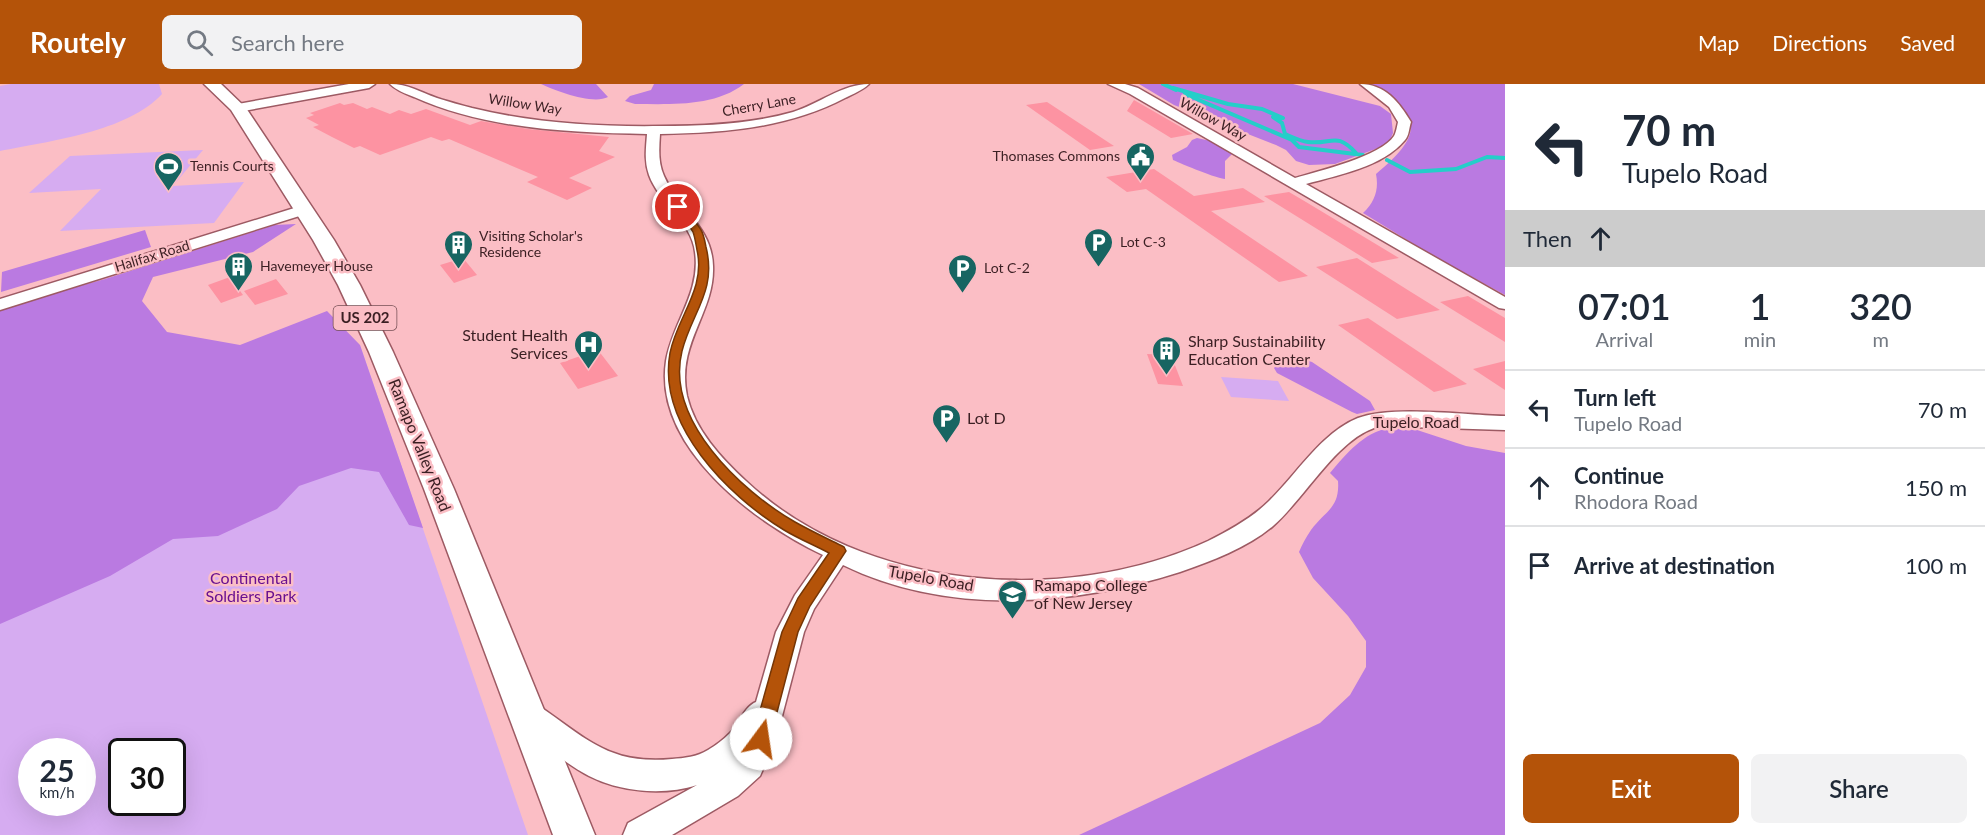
<!DOCTYPE html>
<style>
:root{--surface:#fff;--page:#f2f2f3;--text:#1f2937;--muted:#747a83;--line:#e0e1e3;--accent:#b45309}
body{margin:0;font-family:Lato,sans-serif;background:var(--page);color:var(--text);height:100vh;display:flex;flex-direction:column;font-size:22px;white-space:nowrap}
*{box-sizing:border-box;margin:0}
p{font-size:20px;color:var(--muted)}
.icon{flex:none;width:33px;height:33px;fill:none;stroke:currentColor;stroke-width:2;stroke-linecap:round;stroke-linejoin:round}
.map{position:relative;flex:1;overflow:hidden}
.side{display:flex;flex-direction:column;background:var(--surface);width:480px}
.side>*{flex:none}
.banner{background:#fff;color:var(--text);overflow:hidden}
.speed{position:absolute;left:18px;top:654px;display:flex;gap:12px;font-size:30px;font-weight:700;text-align:center}
.speed>*{display:grid;place-content:center;width:78px;height:78px;border-radius:50%;background:var(--surface);box-shadow:0 6px 24px #0002;line-height:1}
.speed small{font-size:15px;font-weight:400}
.speed .limit{border:3px solid #111;border-radius:9px;background:#fff;color:#111}
.pin{position:absolute;display:grid;place-items:center;width:51px;height:51px;color:#fff;margin:-26px;border:3px solid #fff;border-radius:50%;box-shadow:0 2px 6px #0007}
.me{position:absolute;width:66px;margin:-33px;rotate:14deg;stroke-linejoin:round;filter:drop-shadow(0 0 4px #0008)}
.turn{display:flex;align-items:center;gap:21px;height:126px;padding:0 18px;font-size:27px}
.turn .icon{width:78px;height:78px;stroke-width:2.5}
.turn b{display:block;font-size:42px;line-height:51px}
.then{display:flex;align-items:center;height:57px;padding:0 18px;background:#0003;gap:12px;font-size:22px}
.eta{display:flex;justify-content:space-evenly;align-items:center;height:102px;text-align:center}
.eta b{font-size:36px;font-weight:600;line-height:42px}
.primary-button{display:flex;gap:12px;margin-top:auto;padding:12px 18px}
.primary-button a{flex:1;height:69px;border-radius:9px;background:var(--accent);color:#fff;font-size:24px;font-weight:600;line-height:69px;text-align:center}
.primary-button a+a{background:var(--page);color:var(--text)}
ul{padding:0;list-style:none}
li{display:flex;align-items:center;gap:18px;height:78px;padding:0 18px;border-top:2px solid var(--line)}
li div{flex:1}
li b{display:block;font-size:22px}
li em{font-style:normal}
header{display:flex;align-items:center;gap:36px;box-sizing:border-box;height:84px;padding:0 30px;background:var(--accent);color:#fff}
header strong{font-size:28px}
nav{display:flex;gap:33px;margin-inline-start:auto;font-size:21px}
.search{width:420px;height:54px;background:var(--page);display:flex;align-items:center;gap:15px;box-sizing:border-box;padding:0 21px;border-radius:9px;color:var(--muted);font-size:22px}
main{display:flex;flex:1;min-height:0}
.map>svg:first-child{display:block}
.green{fill:#d6acf1;fill-rule:evenodd}
.forest{fill:#ba7ae1}
.lines{fill:none;stroke-linecap:round;stroke-linejoin:round}
.stream{stroke:#24cec9;stroke-width:4}
.building{fill:#fd93a2}
.minor-casing{stroke:#9d5a63;stroke-width:3}
.major-casing{stroke:#9d5a63;stroke-width:3}
.minor{fill:#fff;fill-rule:evenodd}
.major{fill:#fff;fill-rule:evenodd}
.route{fill:#b45309;stroke:#753606;stroke-width:1.5}
.labels{text-anchor:middle;stroke-width:5;stroke-linejoin:round;paint-order:stroke}
.far-street-label{font-size:14px;fill:#3b1f23;stroke:#fbbec5}
.far-poi-label{font-size:14px;fill:#3b1f23;stroke:#fbbec5;text-anchor:start}
.shield{fill:#fbbec5;stroke:#754f54;stroke-width:1.5}
.shield-label{font-size:15px;font-weight:bold;fill:#3b1f23}
.poi-label{font-size:16px;fill:#3b1f23;stroke:#fbbec5;text-anchor:start}
.street-label{font-size:16px;fill:#3b1f23;stroke:#fbbec5}
.park-label{font-size:16px;fill:#691090;stroke:#fbbec5}
</style>
<header>
<strong>Routely</strong>
<div class="search"><svg class="icon" aria-label="search" viewBox="0 0 24 24"><circle cx="10" cy="10" r="6"/><path d="M15 15l6 6"/></svg>Search here</div>
<nav><a>Map</a><a>Directions</a><a>Saved</a></nav>
</header>
<main>
<div class="map">
<svg width="1505" height="751" viewBox="0 0 1505 751">
<rect width="100%" height="100%" fill="#fbbec5"/>
<!-- green -->
<path class="green" d="M 11,0 L 159,0 L 162,10 C 127,48 49,57 0,67 L 0,2 Z
M 203,66 L 173,102 L 244,98 L 214,139 L 60,147 L 101,105 L 29,109 L 70,72 Z
M 360,261 L 528,751 L 0,751 L 0,412 ZM 32,668 L 82,668 L 82,718 L 32,718 ZM 122,668 L 172,668 L 172,718 L 122,718 Z
M 1221,293 L 1278,297 L 1289,317 L 1231,313 Z"/>
<!-- forest -->
<path class="forest" d="M 541,0 L 596,0 L 608,13 C 593,21 556,7 541,0 Z
M 654,0 L 744,0 C 714,23 671,20 635,20 L 625,17 L 630,12 L 651,6 Z
M 1139,0 L 1293,0 L 1380,22 L 1391,30 L 1393,49 L 1390,56 L 1381,63 L 1335,80 L 1309,81 L 1296,77 L 1286,66 L 1276,61 L 1174,21 Z
M 1372,0 L 1505,0 L 1505,211 L 1435,173 L 1363,129 C 1375,118 1379,105 1376,90 C 1420,53 1426,34 1372,0 Z
M 1197,54 L 1211,57 L 1232,70 L 1225,77 L 1225,95 C 1218,95 1182,80 1173,76 L 1172,71 L 1187,63 L 1192,56 Z
M 296,140 L 253,168 L 153,193 L 142,217 L 167,248 L 240,261 L 327,227 L 360,261 L 423,444 L 409,441 L 379,388 L 351,384 L 299,402 L 277,425 L 218,452 L 173,455 L 110,492 L 0,540 L 0,224 L 105,195 L 274,141 Z
M 145,146 L 151,163 L 1,208 L 2,188 Z
M 1305,276 L 1312,278 L 1370,317 L 1375,326 L 1357,330 L 1352,328 L 1277,289 L 1274,284 L 1276,282 Z
M 1389,344 L 1414,345 L 1466,362 L 1505,369 L 1505,751 L 1079,751 L 1320,639 L 1350,611 L 1366,583 L 1366,557 L 1348,532 L 1313,494 L 1299,468 C 1302,461 1306,453 1311,446 C 1325,427 1340,424 1338,397 L 1330,389 C 1347,369 1363,349 1389,344 Z"/>
<g class="lines">
<!-- stream -->
<path class="stream" d="M 1163,0 L 1176,6
M 1173,4 L 1228,20 L 1262,25 L 1283,34 L 1273,33 L 1282,39 L 1285,50 C 1292,53 1300,57 1308,58 C 1332,61 1336,47 1356,69
M 1185,10 L 1292,56 L 1299,63 L 1363,71
M 1387,76 L 1410,88 L 1456,85 L 1487,73 L 1505,74"/>
</g>
<!-- building -->
<path class="building" d="M 1134,16 L 1193,50 L 1171,54 L 1127,27 Z
M 1047,18 L 1114,62 L 1090,66 L 1026,21 Z
M 340,19 L 344,21 L 353,19 L 367,25 L 372,23 L 390,30 L 399,26 L 411,30 L 426,25 L 470,41 L 481,37 L 528,45 L 609,53 L 599,67 L 615,73 L 569,94 L 592,104 L 567,116 L 527,98 L 538,93 L 449,55 L 442,57 L 431,53 L 380,71 L 360,62 L 354,64 L 332,53 L 313,43 L 319,41 L 306,34 L 314,31 L 310,29 Z
M 1154,85 L 1194,112 L 1243,104 L 1265,118 L 1211,127 L 1308,192 L 1279,198 L 1146,105 L 1127,108 L 1106,93 Z
M 1289,108 L 1306,118 L 1399,174 L 1372,179 L 1264,112 Z
M 463,174 L 477,191 L 454,199 L 440,181 Z
M 1357,174 L 1411,208 L 1440,226 L 1397,235 L 1316,183 Z
M 230,193 L 243,211 L 221,219 L 208,201 Z
M 276,195 L 288,210 L 255,221 L 244,207 Z
M 1468,212 L 1505,234 L 1505,258 L 1440,218 Z
M 1368,234 L 1467,300 L 1434,308 L 1338,241 Z
M 598,266 L 618,292 L 578,305 L 560,279 Z
M 1147,270 L 1171,271 L 1183,302 L 1158,300 Z
M 1505,277 L 1505,306 L 1473,285 Z"/>
<g class="lines">
<defs>
<path id="minor" d="M 349,0 L 375,0 L 369,4 L 238,28 L 232,24 L 238,20 Z
M 390,0 C 408,0 420,8 437,14 C 449,18 461,21 472,24 C 533,39 599,43 662,42 C 705,42 751,40 793,28 C 819,20 842,0 869,0 C 863,6 853,10 845,14 C 788,44 724,49 660,50 C 659,65 658,79 664,92 C 679,126 712,143 713,182 C 715,229 676,259 687,312 C 695,346 721,374 746,397 C 863,507 1064,523 1208,457 C 1230,446 1252,434 1269,417 C 1297,390 1321,349 1358,334 C 1390,321 1468,331 1505,332 L 1505,346 C 1473,345 1441,344 1410,343 C 1398,342 1384,340 1374,344 C 1336,357 1304,415 1273,442 C 1247,464 1212,477 1180,488 C 1073,522 947,532 843,481 L 814,525 L 804,548 L 776,655 L 760,692 L 738,712 L 672,751 L 623,751 L 628,739 L 697,701 C 664,712 620,708 589,692 C 564,679 541,658 517,642 L 513,632 L 517,622 L 528,618 L 539,622 C 587,655 610,681 672,675 C 684,674 697,673 708,666 C 715,662 724,655 730,649 C 739,640 744,623 756,618 L 776,548 L 795,511 L 823,471 C 755,439 653,363 666,277 C 672,239 701,209 695,168 C 692,138 659,119 649,91 C 644,77 646,64 647,50 C 571,49 485,45 414,13 C 406,10 396,6 390,0 Z
M 1108,0 L 1125,0 L 1138,4 L 1295,94 C 1319,87 1381,72 1394,52 C 1396,49 1397,42 1398,38 L 1389,23 L 1360,0 C 1385,0 1399,18 1411,38 C 1409,44 1409,52 1405,56 C 1383,83 1338,91 1306,100 L 1505,213 L 1505,225 L 1499,224 L 1130,10 Z
M 304,121 L 312,126 L 309,129 L 0,226 L 0,215 Z"/>
<path id="major" d="M 204,0 L 221,0 L 246,24 L 334,156 L 360,201 L 393,268 L 454,405 L 595,751 L 553,751 L 424,405 L 369,268 L 338,201 L 313,156 L 231,26 Z"/>
</defs>
<!-- minor casing -->
<use href="#minor" class="minor-casing"/>
<!-- major casing -->
<use href="#major" class="major-casing"/>
<!-- minor -->
<use href="#minor" class="minor"/>
<!-- major -->
<use href="#major" class="major"/>
</g>
<!-- route -->
<path class="route" d="M 674,121 L 681,121 C 687,129 696,137 701,146 C 704,151 705,158 706,163 C 717,207 692,228 682,267 C 665,336 741,407 795,438 C 811,447 828,455 844,463 L 846,467 L 810,522 L 798,548 L 770,655 L 767,661 L 761,664 L 754,661 L 752,655 L 782,548 L 798,514 L 829,469 C 814,461 799,455 784,446 C 728,412 657,341 670,269 C 677,233 706,205 697,166 C 696,161 695,153 693,148 C 688,139 679,131 673,123 Z"/>
<!-- icons -->
<defs>
<symbol id="civic-pin" viewBox="-11 -11 22 30"><path d="M0 17L-7.5 6A9.5 9.5 0 1 1 7.5 6Z" fill="#176562" stroke="#fbbec5"/><path d="M-.6-6.5H3V-4.5H.6V-3L4-1V1h2V6H-6V1h2V-1L-.6-3ZM-1.2 2.5V6h2.4V2.5Z" fill="#fff"/></symbol>
<symbol id="stadium-pin" viewBox="-11 -11 22 30"><path d="M0 17L-7.5 6A9.5 9.5 0 1 1 7.5 6Z" fill="#176562" stroke="#fbbec5"/><path d="M0-5a6.5 5 0 1 0 0 10a6.5 5 0 1 0 0-10ZM-3.5-1.8h7v3.6h-7Z" fill="#fff"/></symbol>
<symbol id="parking-pin" viewBox="-11 -11 22 30"><path d="M0 17L-7.5 6A9.5 9.5 0 1 1 7.5 6Z" fill="#176562" stroke="#fbbec5"/><path d="M-3.5-5.5H1a3.5 3.5 0 0 1 0 7H-1V5.5H-3.5ZM-1-3.4V-.6H.8a1.4 1.4 0 0 0 0-2.8Z" fill="#fff"/></symbol>
<symbol id="building-pin" viewBox="-11 -11 22 30"><path d="M0 17L-7.5 6A9.5 9.5 0 1 1 7.5 6Z" fill="#176562" stroke="#fbbec5"/><path d="M-4-6H4V6H1V3H-1V6H-4ZM-2.5-4.3h1.7v1.8h-1.7ZM.8-4.3h1.7v1.8H.8ZM-2.5-1h1.7V.8h-1.7ZM.8-1h1.7V.8H.8Z" fill="#fff"/></symbol>
<symbol id="hospital-pin" viewBox="-11 -11 22 30"><path d="M0 17L-7.5 6A9.5 9.5 0 1 1 7.5 6Z" fill="#176562" stroke="#fbbec5"/><path d="M-5-5h3v3.5h4V-5h3V5h-3V1.5h-4V5h-3Z" fill="#fff"/></symbol>
<symbol id="university-pin" viewBox="-11 -11 22 30"><path d="M0 17L-7.5 6A9.5 9.5 0 1 1 7.5 6Z" fill="#176562" stroke="#fbbec5"/><path d="M0-5L7-2L0 1L-7-2ZM-4 1L0 2.5L4 1V4Q0 6-4 4Z" fill="#fff"/></symbol>
</defs>
<g fill-rule="evenodd">
<use href="#civic-pin" x="1124" y="56" width="33" height="45"/>
<use href="#stadium-pin" x="152" y="66" width="33" height="45"/>
<use href="#parking-pin" x="1082" y="142" width="33" height="45"/>
<use href="#building-pin" x="442" y="144" width="33" height="45"/>
<use href="#building-pin" x="222" y="166" width="33" height="45"/>
<use href="#parking-pin" x="946" y="168" width="33" height="45"/>
<use href="#hospital-pin" x="572" y="244" width="33" height="45"/>
<use href="#building-pin" x="1150" y="250" width="33" height="45"/>
<use href="#parking-pin" x="930" y="318" width="33" height="45"/>
<use href="#university-pin" x="996" y="494" width="33" height="45"/>
</g>
<g class="labels">
<!-- far-street labels -->
<g class="far-street-label">
<text transform="translate(525 20) rotate(9)" y="5">Willow Way</text>
<text transform="translate(759 21) rotate(-10)" y="5">Cherry Lane</text>
<text transform="translate(1213 35) rotate(29)" y="5">Willow Way</text>
<text transform="translate(152 172) rotate(-17)" y="5">Halifax Road</text>
</g>
<!-- far-poi labels -->
<g class="far-poi-label">
<text x="1120" y="77" text-anchor="end">Thomases Commons</text>
<text x="190" y="87">Tennis Courts</text>
<text x="479" y="157">Visiting Scholar's<tspan x="479" dy="16">Residence</tspan></text>
<text x="1120" y="163">Lot C-3</text>
<text x="260" y="187">Havemeyer House</text>
<text x="984" y="189">Lot C-2</text>
</g>
<!-- shield labels -->
<rect class="shield" x="333.5" y="222" width="63" height="24" rx="4.5"/>
<g class="shield-label">
<text x="365" y="239">US 202</text>
</g>
<!-- poi labels -->
<g class="poi-label">
<text x="568" y="257" text-anchor="end">Student Health<tspan x="568" dy="18">Services</tspan></text>
<text x="1188" y="263">Sharp Sustainability<tspan x="1188" dy="18">Education Center</tspan></text>
<text x="967" y="340">Lot D</text>
<text x="1034" y="507">Ramapo College<tspan x="1034" dy="18">of New Jersey</tspan></text>
</g>
<!-- street labels -->
<g class="street-label">
<text x="1416" y="344">Tupelo Road</text>
<text transform="translate(420 361) rotate(68)" y="6">Ramapo Valley Road</text>
<text transform="translate(931 494) rotate(10)" y="6">Tupelo Road</text>
</g>
<!-- park labels -->
<g class="park-label">
<text x="251" y="500">Continental<tspan x="251" dy="18">Soldiers Park</tspan></text>
</g>
</g>
</svg>
<div class="speed"><div>25<small>km/h</small></div><div class="limit">30</div></div>
<div class="pin" style="left:678px;top:123px;background:#d93025"><svg class="icon" aria-label="arrive" viewBox="0 0 24 24"><path d="M6 21V4h12l-3 4 3 4H6"/></svg></div>
<svg class="me" style="left:761px;top:655px" viewBox="-20 -20 40 40"><circle r="19" fill="#fff"/><path d="M0-13L10 11 0 6-10 11z" fill="#b45309"/></svg>
</div>
<section class="side">
<div class="banner">
<div class="turn"><svg class="icon" aria-label="left" viewBox="0 0 24 24"><path d="M17 20v-9H6M10 6l-5 5 5 5"/></svg><div><b>70 m</b>Tupelo Road</div></div>
<div class="then">Then<svg class="icon" aria-label="ahead" viewBox="0 0 24 24"><path d="M12 20V5M6 11l6-6 6 6"/></svg></div>
</div>
<div class="eta">
<div><b>07:01</b><p>Arrival</p></div>
<div><b>1</b><p>min</p></div>
<div><b>320</b><p>m</p></div>
</div>
<ul>
<li><svg class="icon" aria-label="left" viewBox="0 0 24 24"><path d="M17 20v-9H6M10 6l-5 5 5 5"/></svg><div><b>Turn left</b><p>Tupelo Road</p></div><em>70 m</em></li>
<li><svg class="icon" aria-label="ahead" viewBox="0 0 24 24"><path d="M12 20V5M6 11l6-6 6 6"/></svg><div><b>Continue</b><p>Rhodora Road</p></div><em>150 m</em></li>
<li><svg class="icon" aria-label="arrive" viewBox="0 0 24 24"><path d="M6 21V4h12l-3 4 3 4H6"/></svg><div><b>Arrive at destination</b></div><em>100 m</em></li>
</ul>
<div class="primary-button"><a>Exit</a><a>Share</a></div>
</section>
</main>
